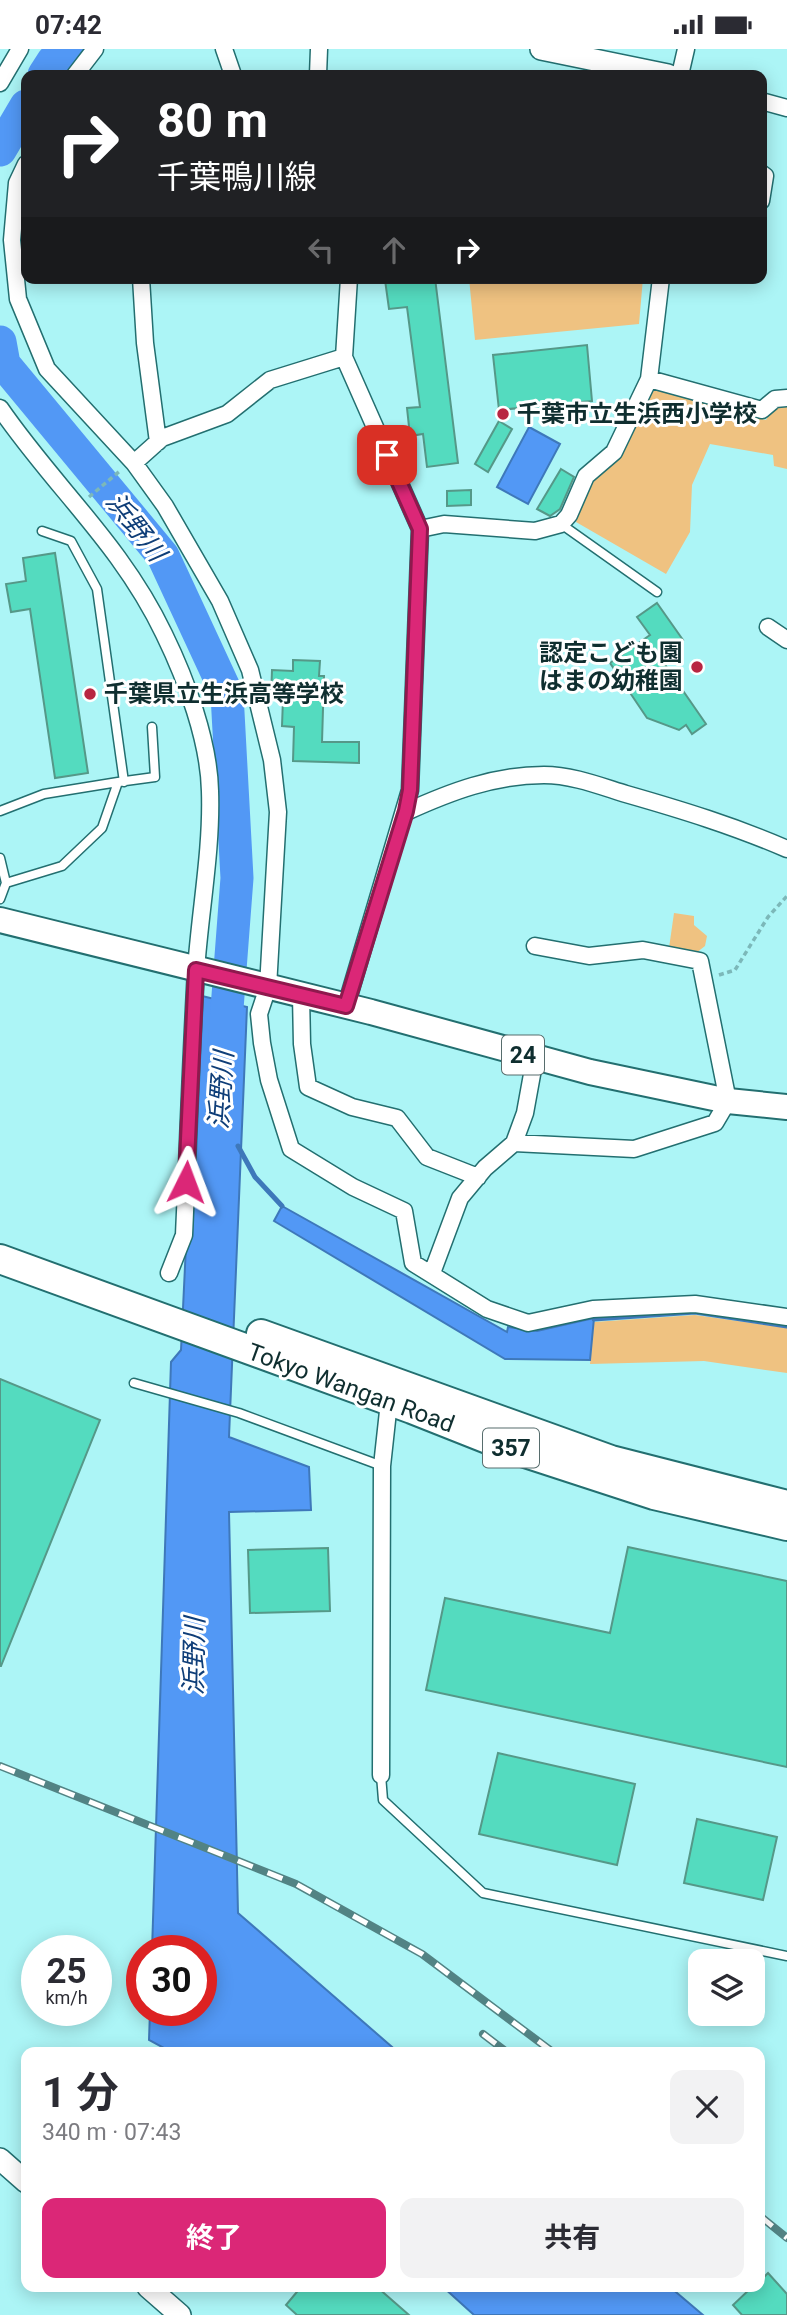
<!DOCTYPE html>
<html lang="ja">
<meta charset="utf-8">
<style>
:root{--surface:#fff;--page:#f2f2f3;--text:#2b2b33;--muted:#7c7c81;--accent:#db2777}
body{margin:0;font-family:Roboto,"Noto Sans JP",sans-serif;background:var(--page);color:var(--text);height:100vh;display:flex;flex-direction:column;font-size:26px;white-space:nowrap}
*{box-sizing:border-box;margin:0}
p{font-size:23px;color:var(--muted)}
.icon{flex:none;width:38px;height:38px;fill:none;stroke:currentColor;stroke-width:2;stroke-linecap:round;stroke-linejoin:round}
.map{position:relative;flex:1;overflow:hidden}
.details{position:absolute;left:21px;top:1998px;width:744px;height:245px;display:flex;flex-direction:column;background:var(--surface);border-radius:14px;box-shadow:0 4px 18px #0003}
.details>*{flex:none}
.top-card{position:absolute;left:21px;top:21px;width:746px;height:214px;border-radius:14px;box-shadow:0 4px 18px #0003;background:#202124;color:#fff;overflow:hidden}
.fabs{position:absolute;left:688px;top:1900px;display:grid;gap:14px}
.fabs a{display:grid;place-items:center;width:77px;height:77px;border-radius:14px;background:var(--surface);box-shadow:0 4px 18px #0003;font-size:35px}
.speed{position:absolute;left:21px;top:1886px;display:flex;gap:14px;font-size:35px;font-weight:700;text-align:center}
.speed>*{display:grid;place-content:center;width:91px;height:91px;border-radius:50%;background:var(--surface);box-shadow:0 4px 18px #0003;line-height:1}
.speed small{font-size:18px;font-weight:400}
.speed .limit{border:10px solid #d22;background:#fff;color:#111}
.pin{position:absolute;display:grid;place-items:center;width:60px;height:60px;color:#fff;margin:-30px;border-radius:14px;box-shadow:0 4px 10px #0006}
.me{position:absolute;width:77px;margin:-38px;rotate:3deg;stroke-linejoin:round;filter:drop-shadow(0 0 5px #0008)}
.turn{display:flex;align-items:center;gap:24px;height:147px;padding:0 21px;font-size:32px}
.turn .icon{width:91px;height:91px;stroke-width:2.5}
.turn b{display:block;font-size:49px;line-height:60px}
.lanes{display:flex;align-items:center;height:66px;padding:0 21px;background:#0003;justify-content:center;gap:35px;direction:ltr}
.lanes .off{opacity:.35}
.round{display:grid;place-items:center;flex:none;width:74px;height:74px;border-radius:14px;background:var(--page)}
.overview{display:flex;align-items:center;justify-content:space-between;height:119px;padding:0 21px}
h1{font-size:42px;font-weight:700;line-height:52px}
.action{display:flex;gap:14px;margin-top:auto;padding:14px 21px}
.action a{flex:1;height:80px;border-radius:14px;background:var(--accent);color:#fff;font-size:28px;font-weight:700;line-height:80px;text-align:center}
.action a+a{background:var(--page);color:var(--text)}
.status{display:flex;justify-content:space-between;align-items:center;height:49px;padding:0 35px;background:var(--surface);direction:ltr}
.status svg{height:19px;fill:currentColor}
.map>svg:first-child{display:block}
.green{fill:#efc281}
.water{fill:#5298f5;stroke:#3e78ba;stroke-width:2}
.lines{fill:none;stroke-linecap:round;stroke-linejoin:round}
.stream{stroke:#3e78ba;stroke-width:5}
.river{stroke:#5298f5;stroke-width:33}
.building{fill:#54dbbf;stroke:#559888;stroke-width:2}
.lane-casing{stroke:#236f70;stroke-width:11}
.street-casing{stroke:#236f70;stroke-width:19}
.secondary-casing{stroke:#236f70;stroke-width:24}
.primary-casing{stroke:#236f70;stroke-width:28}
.highway-casing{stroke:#236f70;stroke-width:32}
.path{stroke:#7cb8b9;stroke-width:3.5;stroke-dasharray:5 3.5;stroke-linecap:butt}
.lane{stroke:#fff;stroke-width:8}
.street{stroke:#fff;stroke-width:16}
.secondary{stroke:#fff;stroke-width:21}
.primary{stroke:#fff;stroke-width:24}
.highway{stroke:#fff;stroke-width:28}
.rail-casing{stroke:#528384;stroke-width:8}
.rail{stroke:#fff;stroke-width:5;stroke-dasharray:16;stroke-linecap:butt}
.route-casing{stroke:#8e194d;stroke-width:18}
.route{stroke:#db2777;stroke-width:12}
.poi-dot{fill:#b82642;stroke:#fff;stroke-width:2.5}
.labels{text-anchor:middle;stroke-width:6;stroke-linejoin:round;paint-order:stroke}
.shield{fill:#fff;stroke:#576d6d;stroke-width:2}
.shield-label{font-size:23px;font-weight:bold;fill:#0f2e2f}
.poi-label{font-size:24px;font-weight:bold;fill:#0f2e2f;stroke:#fff;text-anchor:start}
.street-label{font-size:24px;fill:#0f2e2f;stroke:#fff}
.water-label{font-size:26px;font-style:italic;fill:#0f3e78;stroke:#fff}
</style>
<div class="status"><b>07:42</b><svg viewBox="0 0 49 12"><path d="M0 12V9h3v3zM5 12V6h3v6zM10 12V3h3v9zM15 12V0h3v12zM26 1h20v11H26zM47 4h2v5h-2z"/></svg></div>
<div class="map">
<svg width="787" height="2266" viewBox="0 0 787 2266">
<rect width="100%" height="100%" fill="#acf5f6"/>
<!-- green -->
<path class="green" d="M 469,229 L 643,229 L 639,275 L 475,291 Z
M 657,340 L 766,371 L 774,356 L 787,354 L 787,420 L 774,417 L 773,406 L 710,395 L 692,436 L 690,483 L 666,525 L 576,473 L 590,433 L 624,402 L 648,345 Z
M 674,864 L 694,867 L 694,876 L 707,887 L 705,897 L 696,904 L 669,899 Z
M 695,1266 L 787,1279 L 787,1324 L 704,1312 L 590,1315 L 594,1273 Z"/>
<!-- water -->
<path class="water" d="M 529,378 L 560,395 L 528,455 L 497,438 Z
M 198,946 L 247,958 L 229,1388 L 309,1418 L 311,1461 L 229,1463 L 238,1864 L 399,2004 L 173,2004 L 149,1991 L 150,1962 L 201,1962 L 201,1902 L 152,1902 L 171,1313 L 181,1301 Z
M 282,1157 L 507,1283 L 508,1278 L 537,1282 L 594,1269 L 590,1311 L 505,1310 L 274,1172 Z
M 443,2238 L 670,2238 L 703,2266 L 474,2266 Z"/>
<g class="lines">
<!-- stream -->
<path class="stream" d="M 238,1097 L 255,1128 L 282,1157
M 594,1270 L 695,1263 L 787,1277"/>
<!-- river -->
<path class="river" d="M 44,26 L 53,12 L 67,0
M 0,101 L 26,57
M 0,293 L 4,315 L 163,507 L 227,645 L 237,829 L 224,999"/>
</g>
<!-- building -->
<path class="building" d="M 435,229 L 458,414 L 427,418 L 423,385 L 410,387 L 407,359 L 420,358 L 407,258 L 389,260 L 385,231 Z
M 587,296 L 592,352 L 499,361 L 493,306 Z
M 499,372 L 512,380 L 488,423 L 475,415 Z
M 561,420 L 574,428 L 560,460 L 550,467 L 537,460 Z
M 471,441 L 471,456 L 447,457 L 447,442 Z
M 55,504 L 88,724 L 55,729 L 30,560 L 11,563 L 6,535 L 26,532 L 23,509 Z
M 657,554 L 683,591 L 659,607 L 706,675 L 692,685 L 686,676 L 679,681 L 647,669 L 610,614 L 650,586 L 637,568 Z
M 293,611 L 320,612 L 319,627 L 324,627 L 322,693 L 359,693 L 359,714 L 293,712 L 294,678 L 282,677 L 283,650 L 271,650 L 272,621 L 293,622 Z
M 0,1330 L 100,1371 L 1,1617 L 0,1617 Z
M 628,1498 L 787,1532 L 787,1718 L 426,1641 L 445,1549 L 610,1584 Z
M 328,1499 L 330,1562 L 250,1564 L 248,1501 Z
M 498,1704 L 635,1735 L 617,1816 L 479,1785 Z
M 697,1770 L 777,1788 L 763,1851 L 684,1834 Z
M 768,2224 L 787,2245 L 787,2266 L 742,2266 L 733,2256 L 752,2238 L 760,2238 L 760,2232 Z
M 301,2238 L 377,2238 L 409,2266 L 297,2266 L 286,2256 Z"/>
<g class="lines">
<defs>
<path id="lane" d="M 561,475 L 657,543
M 42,482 L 71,492 L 97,540 L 124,733
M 0,762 L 44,745 L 118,733
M 0,809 L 6,834 L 0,850
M 6,834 L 62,817 L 102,779 L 118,733 L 155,728 L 152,678
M 134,1334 L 239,1364 L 382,1417
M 381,1726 L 383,1751 L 483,1844 L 787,1907"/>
<path id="street" d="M 224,0 L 233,26
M 75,26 L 95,0
M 318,26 L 319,0
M 680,26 L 686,0
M 0,34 L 20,0
M 761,52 L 787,59
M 26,115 L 17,134 L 12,191 L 18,250 L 47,320 L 134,414 L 165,457 L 220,552 L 250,621 L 272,711 L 278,763 L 268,938 L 259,965 L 262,994 L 269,1031 L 291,1100 L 353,1138 L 404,1162 L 413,1214 L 487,1260 L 528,1274 L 593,1260 L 695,1255 L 787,1268
M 761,124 L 765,127 L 761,152
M 141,229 L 145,294 L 158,393
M 649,330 L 762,361 L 775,350 L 787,349
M 0,359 C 55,439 121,495 164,585 C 186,630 209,692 210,742 C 212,801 200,862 196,921 C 191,1009 188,1097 184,1186 L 169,1224
M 134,414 L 162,389 L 227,365 L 270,331 L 344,308
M 420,480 L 444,475 L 535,482 L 561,475 L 569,466 L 586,427 L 614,403 L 649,330 L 661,229
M 768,578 L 787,591
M 406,763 C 450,743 494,726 544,726 C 572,726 600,737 626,745 C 682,761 734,777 787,800
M 301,946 L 302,995 L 308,1038 L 352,1058 L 397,1069 L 427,1108 L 478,1128
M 346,957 L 410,741 L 420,480 L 344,308 L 349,229
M 514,1094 L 634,1100 L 715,1074 L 728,1052 L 700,912 L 643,901 L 589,907 L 535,897
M 432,1224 L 460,1149 L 485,1119 L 514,1094 L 525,1064 L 535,1009
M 381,1726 L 382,1417 L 390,1344"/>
<path id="secondary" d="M 541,0 L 668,26
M 0,2110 L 26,2133
M 148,2238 L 180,2266"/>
<path id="primary" d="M 0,871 L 371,963 L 590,1023 L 728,1052 L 787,1058"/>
<path id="highway" d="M 0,1210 L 412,1360 L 513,1400 L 654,1446 L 787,1477
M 261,1285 L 611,1411 L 787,1456"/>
</defs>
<!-- lane casing -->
<use href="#lane" class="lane-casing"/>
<!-- street casing -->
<use href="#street" class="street-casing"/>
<!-- secondary casing -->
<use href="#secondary" class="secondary-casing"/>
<!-- primary casing -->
<use href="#primary" class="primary-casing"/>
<!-- highway casing -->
<use href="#highway" class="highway-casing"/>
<!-- path -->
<path class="path" d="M 89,448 L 121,421
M 719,926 L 735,921 L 768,868 L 787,847"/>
<!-- lane -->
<use href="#lane" class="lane"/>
<!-- street -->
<use href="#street" class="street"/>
<!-- secondary -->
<use href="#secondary" class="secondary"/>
<!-- primary -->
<use href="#primary" class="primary"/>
<!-- highway -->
<use href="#highway" class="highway"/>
<defs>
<path id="rail" d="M 0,1717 L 296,1835 L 422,1905 L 554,2004
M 483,1985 L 508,2004
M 760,2167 L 787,2189"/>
</defs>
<!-- rail casing -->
<use href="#rail" class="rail-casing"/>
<!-- rail -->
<use href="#rail" class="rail"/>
</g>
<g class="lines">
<defs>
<path id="route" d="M 186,1133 L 196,921 L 346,957 L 406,762 L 410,741 L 420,480 L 387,406"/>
</defs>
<!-- route casing -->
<use href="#route" class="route-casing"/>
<!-- route -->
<use href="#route" class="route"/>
</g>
<!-- markers -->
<g class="poi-dot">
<circle cx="503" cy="365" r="7"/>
<circle cx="697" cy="618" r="7"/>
<circle cx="90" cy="645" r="7"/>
</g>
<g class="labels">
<!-- shield labels -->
<g class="shield">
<rect x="502" y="986.5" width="42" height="39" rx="5"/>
<rect x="483" y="1379.5" width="56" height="39" rx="5"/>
</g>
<g class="shield-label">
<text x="523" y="1014">24</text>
<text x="511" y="1407">357</text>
</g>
<!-- poi labels -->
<g class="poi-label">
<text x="517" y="373">千葉市立生浜西小学校</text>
<text x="683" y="612" text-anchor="end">認定こども園<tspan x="683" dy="28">はまの幼稚園</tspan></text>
<text x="104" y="653">千葉県立生浜高等学校</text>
</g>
<!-- street labels -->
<g class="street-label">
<text transform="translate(351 1339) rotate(20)" y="8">Tokyo Wangan Road</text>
</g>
<!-- water labels -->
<g class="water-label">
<text transform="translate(136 478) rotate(52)" y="9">浜野川</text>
<text transform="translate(221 1041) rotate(-86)" y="9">浜野川</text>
<text transform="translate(194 1607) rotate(-89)" y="9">浜野川</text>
</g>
</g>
</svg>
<div class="fabs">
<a><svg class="icon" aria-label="layers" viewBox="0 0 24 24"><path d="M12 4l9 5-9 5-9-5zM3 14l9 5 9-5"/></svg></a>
</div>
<div class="speed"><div>25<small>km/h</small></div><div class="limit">30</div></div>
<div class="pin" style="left:387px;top:406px;background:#d93025"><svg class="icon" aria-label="arrive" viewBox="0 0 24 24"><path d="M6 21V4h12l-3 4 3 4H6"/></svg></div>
<svg class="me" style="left:186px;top:1133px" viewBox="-20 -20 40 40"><path d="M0-17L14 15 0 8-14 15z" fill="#db2777" stroke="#fff" stroke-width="4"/></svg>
<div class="top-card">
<div class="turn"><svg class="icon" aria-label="right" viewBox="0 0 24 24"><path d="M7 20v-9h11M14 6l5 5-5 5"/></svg><div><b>80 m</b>千葉鴨川線</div></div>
<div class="lanes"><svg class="icon off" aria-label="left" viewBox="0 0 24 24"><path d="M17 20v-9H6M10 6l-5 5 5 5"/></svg><svg class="icon off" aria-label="ahead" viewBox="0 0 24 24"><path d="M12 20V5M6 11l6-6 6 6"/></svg><svg class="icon" aria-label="right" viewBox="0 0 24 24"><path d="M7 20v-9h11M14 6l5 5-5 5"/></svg></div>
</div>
<section class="details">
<div class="overview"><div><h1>1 分</h1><p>340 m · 07:43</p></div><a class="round"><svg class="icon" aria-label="close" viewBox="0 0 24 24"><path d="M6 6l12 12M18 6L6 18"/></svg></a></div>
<div class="action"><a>終了</a><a>共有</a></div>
</section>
</div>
